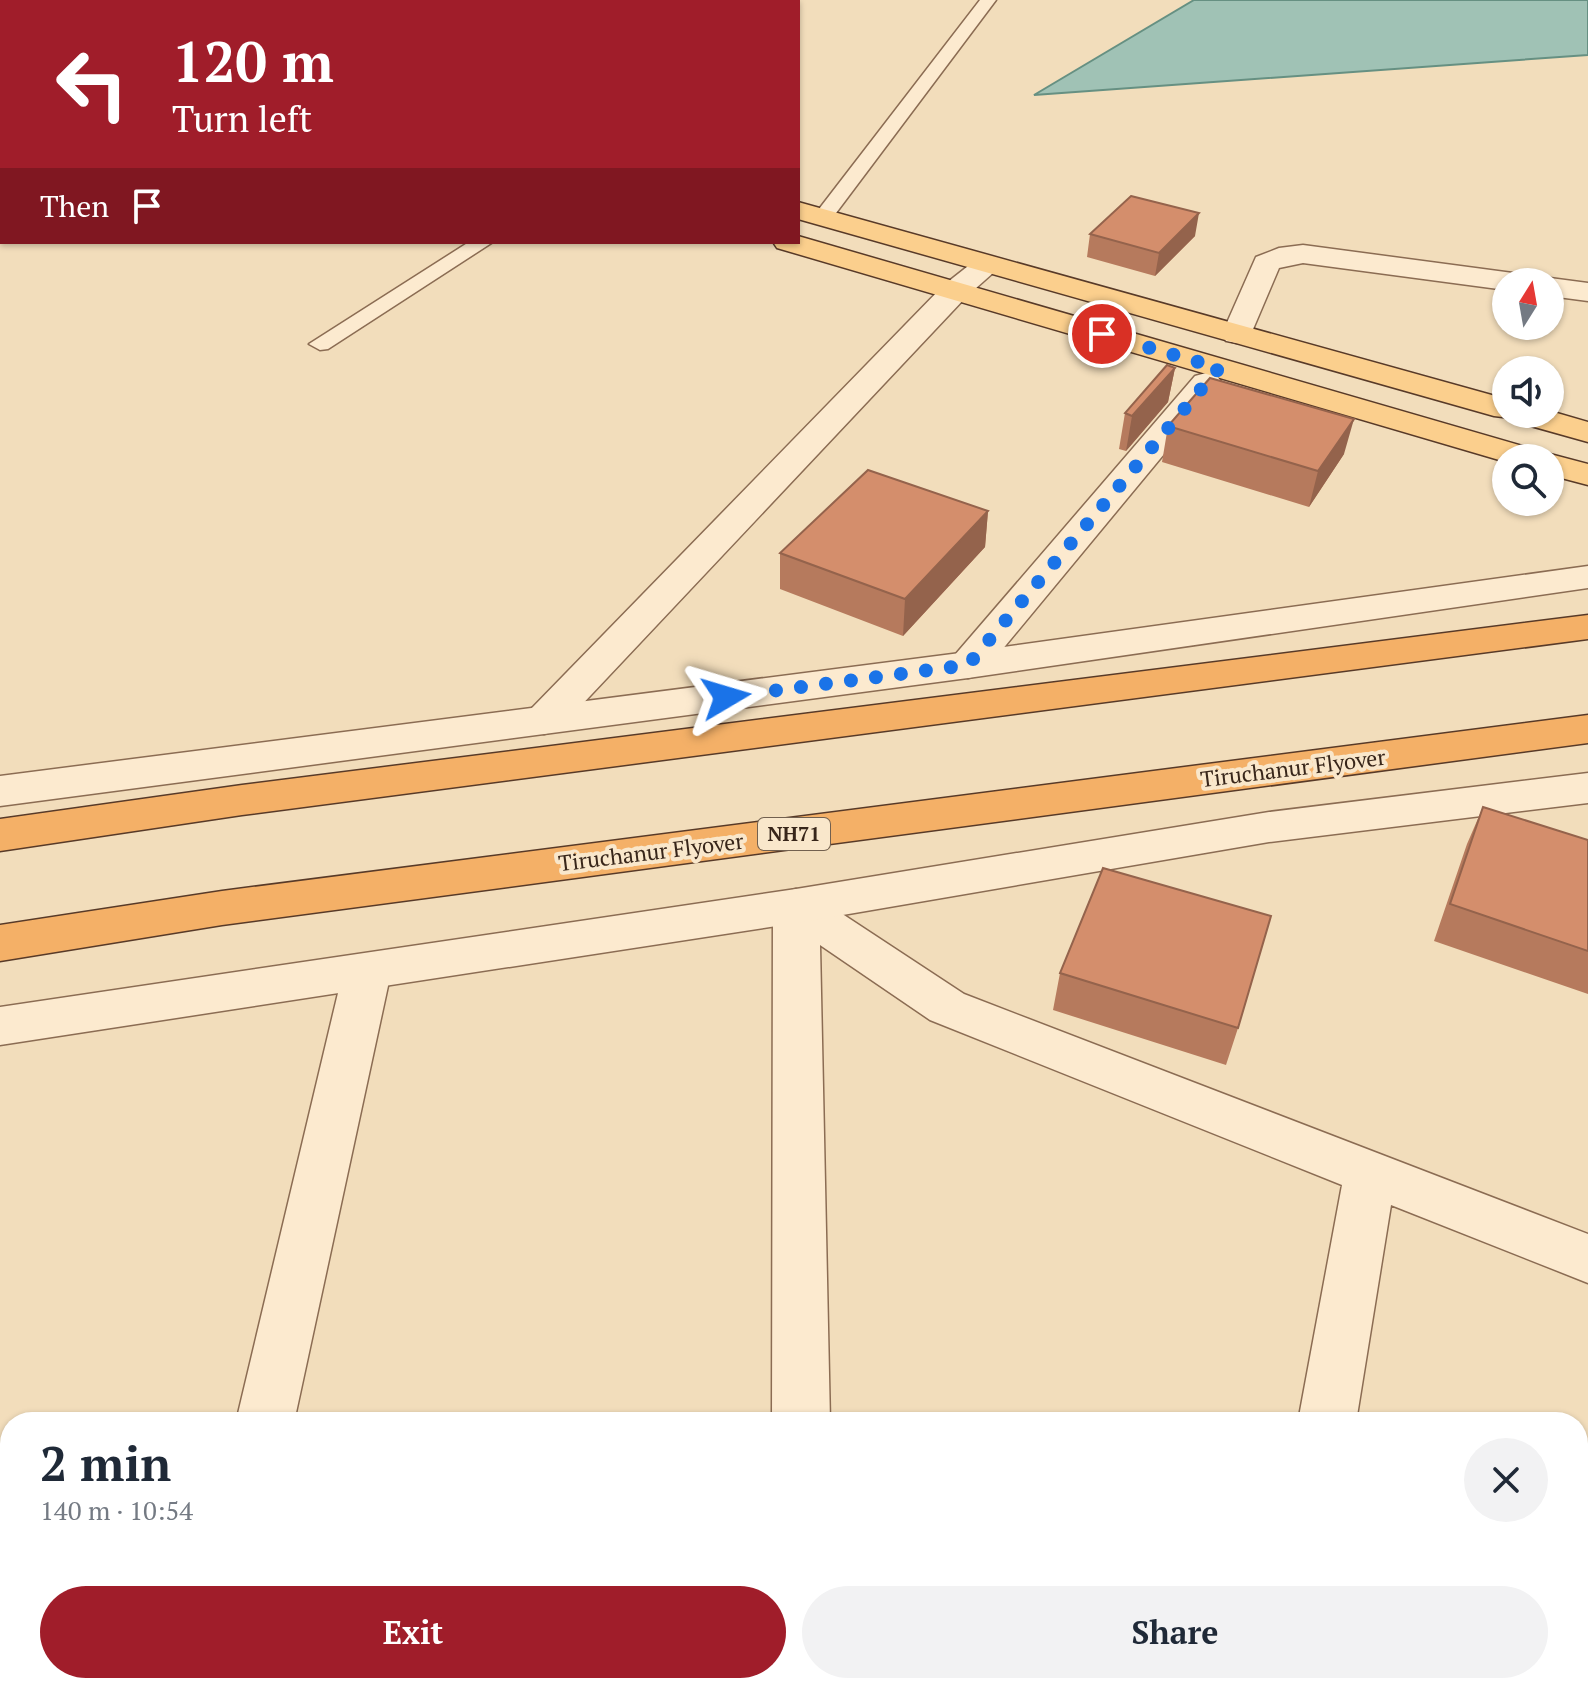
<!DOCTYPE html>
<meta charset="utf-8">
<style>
:root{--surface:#fff;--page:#f2f2f3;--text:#1f2937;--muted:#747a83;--accent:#a01d2a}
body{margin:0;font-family:"PT Serif",serif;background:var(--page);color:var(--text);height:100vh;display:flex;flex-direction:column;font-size:30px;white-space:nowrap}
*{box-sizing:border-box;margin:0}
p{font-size:26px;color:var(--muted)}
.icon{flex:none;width:44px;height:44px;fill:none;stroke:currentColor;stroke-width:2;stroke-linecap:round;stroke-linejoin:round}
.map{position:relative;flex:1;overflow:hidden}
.drawer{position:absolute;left:0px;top:1412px;width:1588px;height:282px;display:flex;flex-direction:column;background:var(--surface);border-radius:32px 32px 0 0;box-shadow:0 2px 6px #0004}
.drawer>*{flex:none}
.banner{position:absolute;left:0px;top:0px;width:800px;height:244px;box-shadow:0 2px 6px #0004;background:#a01d2a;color:#fff;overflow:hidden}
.needle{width:52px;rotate:11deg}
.controls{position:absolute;left:1492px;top:268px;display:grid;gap:16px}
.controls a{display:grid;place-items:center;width:72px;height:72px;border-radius:50%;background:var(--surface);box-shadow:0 2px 6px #0004;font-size:40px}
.pin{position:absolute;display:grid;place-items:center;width:68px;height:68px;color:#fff;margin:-34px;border:4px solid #fff;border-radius:50%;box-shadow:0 2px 8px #0007}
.me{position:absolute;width:88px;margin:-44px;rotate:83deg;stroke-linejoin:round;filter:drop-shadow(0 0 6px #0008)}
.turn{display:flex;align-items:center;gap:28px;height:168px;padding:0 40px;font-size:36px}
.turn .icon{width:104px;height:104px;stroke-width:2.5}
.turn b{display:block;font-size:56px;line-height:68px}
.then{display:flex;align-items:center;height:76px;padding:0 40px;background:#0003;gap:16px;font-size:30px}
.round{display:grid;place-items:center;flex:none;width:84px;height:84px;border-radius:42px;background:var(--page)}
.summary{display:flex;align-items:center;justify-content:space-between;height:136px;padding:0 40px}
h1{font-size:48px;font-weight:700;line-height:60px}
.button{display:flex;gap:16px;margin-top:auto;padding:16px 40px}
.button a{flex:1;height:92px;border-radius:48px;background:var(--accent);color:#fff;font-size:32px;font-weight:700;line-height:92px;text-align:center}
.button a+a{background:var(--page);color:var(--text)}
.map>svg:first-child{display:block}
.water{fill:#a0c2b5;stroke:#669082;stroke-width:2}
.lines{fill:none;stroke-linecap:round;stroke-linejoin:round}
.service-casing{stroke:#8b6c53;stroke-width:3}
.minor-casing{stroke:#8b6c53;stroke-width:3}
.tertiary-casing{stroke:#8b6c53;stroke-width:3}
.primary-casing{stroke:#583a28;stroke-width:3}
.trunk-casing{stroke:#583a28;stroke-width:3}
.service{fill:#fceacf;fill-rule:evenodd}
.minor{fill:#fceacf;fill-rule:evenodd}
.tertiary{fill:#fceacf;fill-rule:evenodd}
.primary{fill:#fbcf8d;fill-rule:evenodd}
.trunk{fill:#f4b067;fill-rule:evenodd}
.wall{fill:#b67a5d}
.shaded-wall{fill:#94634c}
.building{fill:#d48e6c;stroke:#94634c;stroke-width:2}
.route{stroke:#1a73e8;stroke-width:14;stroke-dasharray:0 25.2}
.labels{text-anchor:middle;stroke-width:8;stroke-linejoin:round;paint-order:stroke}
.shield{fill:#f9e7cb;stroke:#72604f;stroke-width:2}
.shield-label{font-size:20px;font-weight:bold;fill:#38261a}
.street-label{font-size:22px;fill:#38261a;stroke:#f9e7cb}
</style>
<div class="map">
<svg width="1588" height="1693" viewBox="0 0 1588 1693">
<rect width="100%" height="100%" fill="#f2ddbb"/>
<!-- water -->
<path class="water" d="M 1194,0 L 1588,0 L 1588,55 L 1034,95 Z"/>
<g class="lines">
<defs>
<path id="service" d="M 87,0 L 105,0 L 85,2 Z
M 539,0 L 559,0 L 537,2 Z
M 980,0 L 996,0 L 830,221 L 816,221 L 813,217 L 816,213 Z
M 0,111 L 2,111 L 0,122 Z
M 469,242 L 493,242 L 328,349 L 320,350 L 309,344 Z"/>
<path id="minor" d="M 1303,245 L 1513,273 L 1523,276 L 1528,282 L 1506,282 L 1506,290 L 1303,263 L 1279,268 L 1248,341 L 1237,343 L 1226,341 L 1222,334 L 1256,257 L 1279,248 Z
M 987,256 L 997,259 L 1002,265 L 966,297 L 558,730 L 544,734 L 530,730 L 524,720 L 530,710 L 944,285 L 977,259 Z
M 1550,278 L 1588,283 L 1588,301 L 1550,296 L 1550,282 L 1539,282 Z
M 1206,373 L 1217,376 L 1222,383 L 1217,390 L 982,674 L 968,678 L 954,674 L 948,665 L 954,656 L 1195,376 Z
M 796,889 L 812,894 L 964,994 L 1588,1234 L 1588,1283 L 1391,1205 L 1356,1422 L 1298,1422 L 1342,1185 L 930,1020 L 820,945 L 830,1422 L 772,1422 L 773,906 L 780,894 Z
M 367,954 L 384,959 L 391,972 L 294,1422 L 236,1422 L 343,972 L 350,959 Z
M 0,1583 L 10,1584 L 10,1648 L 0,1647 Z
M 171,1684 L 237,1684 L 234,1693 L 168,1693 Z
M 430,1684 L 545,1684 L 549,1693 L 434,1693 Z
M 771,1684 L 837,1684 L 837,1693 L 771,1693 Z
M 1249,1684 L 1315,1684 L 1314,1693 L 1248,1693 Z"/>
<path id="tertiary" d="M 1588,566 L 1588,588 L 968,678 L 0,806 L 0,776 L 968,652 Z
M 1588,773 L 1588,803 L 1269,842 L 796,923 L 0,1045 L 0,1007 L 796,889 L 1269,812 Z"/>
<path id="primary" d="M 39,0 L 68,0 L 69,2 L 40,2 Z
M 0,5 L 2,6 L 2,20 L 0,19 Z
M 798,202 L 1506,399 L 1506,414 L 1550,414 L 1550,411 L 1588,422 L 1588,442 L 1513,421 L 1511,418 L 1494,416 L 798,219 Z
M 798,236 L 1540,451 L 1543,455 L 1550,454 L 1588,464 L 1588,485 L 1550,475 L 1550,458 L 1506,458 L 1506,462 L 777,248 L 773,242 L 798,242 Z"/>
<path id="trunk" d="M 1588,615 L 1588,639 L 242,815 L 0,851 L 0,819 L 242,785 Z
M 1588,715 L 1588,743 L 222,925 L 0,961 L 0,925 L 222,891 Z"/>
</defs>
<!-- service casing -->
<use href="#service" class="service-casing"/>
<!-- minor casing -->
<use href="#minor" class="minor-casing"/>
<!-- tertiary casing -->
<use href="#tertiary" class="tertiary-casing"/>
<!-- primary casing -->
<use href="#primary" class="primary-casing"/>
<!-- trunk casing -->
<use href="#trunk" class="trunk-casing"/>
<!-- service -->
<use href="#service" class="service"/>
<!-- minor -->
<use href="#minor" class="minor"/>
<!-- tertiary -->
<use href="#tertiary" class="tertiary"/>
<!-- primary -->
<use href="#primary" class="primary"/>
<!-- trunk -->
<use href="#trunk" class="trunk"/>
</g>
<!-- wall -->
<path class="wall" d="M 1090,234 L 1195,236 L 1155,276 L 1087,257 Z
M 1175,368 L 1168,402 L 1126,451 L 1119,449 L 1125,413 Z
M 1168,426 L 1344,454 L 1309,507 L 1162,462 Z
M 988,511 L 985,547 L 903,636 L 780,589 L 780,553 Z
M 1483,807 L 1588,840 L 1588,994 L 1434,941 L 1467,844 Z
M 1060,973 L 1238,1028 L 1226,1065 L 1053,1010 Z"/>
<!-- shaded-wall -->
<path class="shaded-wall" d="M 1199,213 L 1195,236 L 1155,276 L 1159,253 Z
M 1175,368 L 1168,402 L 1126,451 L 1132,416 Z
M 1354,419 L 1344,454 L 1309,507 L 1318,471 Z
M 988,511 L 985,547 L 903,636 L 905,599 Z"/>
<!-- building -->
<path class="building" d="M 1131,196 L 1199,213 L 1159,253 L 1090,234 Z
M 1167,365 L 1175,368 L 1132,416 L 1125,413 Z
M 1210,378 L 1354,419 L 1318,471 L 1168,426 Z
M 868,470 L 988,511 L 905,599 L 780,553 Z
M 1483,807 L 1588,840 L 1588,951 L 1450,904 Z
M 1103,868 L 1271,916 L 1238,1028 L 1060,973 Z"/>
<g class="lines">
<!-- route -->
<path class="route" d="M 726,697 L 968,665 L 1219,368 L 1102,334"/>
</g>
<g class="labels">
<!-- shield labels -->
<rect class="shield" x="758" y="818" width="72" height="32" rx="6"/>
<g class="shield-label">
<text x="794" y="841">NH71</text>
</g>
<!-- street labels -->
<g class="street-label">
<text transform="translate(1293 768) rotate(-7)" y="8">Tiruchanur Flyover</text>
<text transform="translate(651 852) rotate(-7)" y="8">Tiruchanur Flyover</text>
</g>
</g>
</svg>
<div class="controls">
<a><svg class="needle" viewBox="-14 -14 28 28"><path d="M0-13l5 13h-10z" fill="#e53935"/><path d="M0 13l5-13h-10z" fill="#747a83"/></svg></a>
<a><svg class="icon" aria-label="sound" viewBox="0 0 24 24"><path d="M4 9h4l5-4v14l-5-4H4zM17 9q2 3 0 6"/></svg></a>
<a><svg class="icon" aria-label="search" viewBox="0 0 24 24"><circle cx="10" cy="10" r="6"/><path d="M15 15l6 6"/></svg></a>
</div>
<div class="pin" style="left:1102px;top:334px;background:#d93025"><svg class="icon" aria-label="arrive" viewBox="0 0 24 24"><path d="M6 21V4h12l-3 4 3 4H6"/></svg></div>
<svg class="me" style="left:726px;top:697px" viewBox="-20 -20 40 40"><path d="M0-17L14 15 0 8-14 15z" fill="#1a73e8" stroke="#fff" stroke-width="4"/></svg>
<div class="banner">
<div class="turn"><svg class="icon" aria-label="left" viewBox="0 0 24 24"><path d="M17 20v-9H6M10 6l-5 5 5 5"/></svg><div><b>120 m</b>Turn left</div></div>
<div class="then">Then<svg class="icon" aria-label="arrive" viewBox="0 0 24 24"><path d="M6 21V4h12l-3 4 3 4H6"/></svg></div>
</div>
<section class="drawer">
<div class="summary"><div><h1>2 min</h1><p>140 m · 10:54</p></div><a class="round"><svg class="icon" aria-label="close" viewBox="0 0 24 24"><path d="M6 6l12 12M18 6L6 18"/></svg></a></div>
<div class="button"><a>Exit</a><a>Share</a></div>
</section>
</div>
